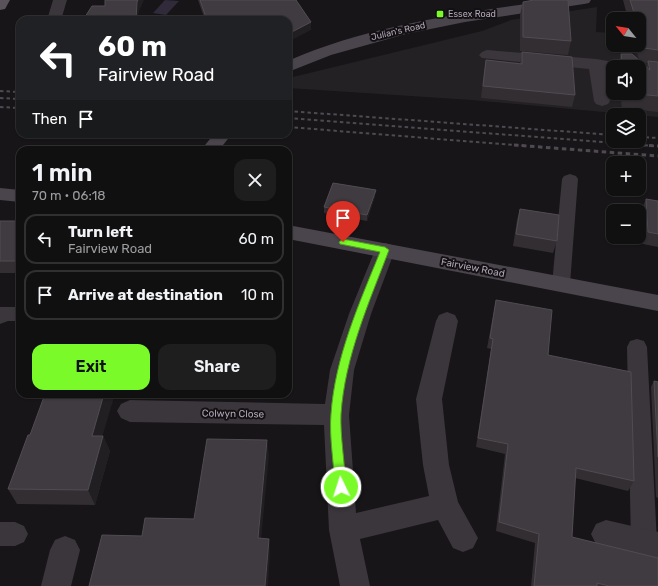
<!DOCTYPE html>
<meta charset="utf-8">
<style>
:root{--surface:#111011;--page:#1e1e1f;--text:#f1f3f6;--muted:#9c9d9f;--line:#303031;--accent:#7afa29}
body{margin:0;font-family:Rubik,sans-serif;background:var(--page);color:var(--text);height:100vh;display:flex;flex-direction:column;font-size:15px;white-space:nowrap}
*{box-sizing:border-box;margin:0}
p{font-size:13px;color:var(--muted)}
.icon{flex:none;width:22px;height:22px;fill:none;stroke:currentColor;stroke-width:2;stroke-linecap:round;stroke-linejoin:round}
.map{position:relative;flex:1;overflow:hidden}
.drawer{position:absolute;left:16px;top:146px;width:276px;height:252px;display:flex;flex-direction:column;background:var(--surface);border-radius:12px;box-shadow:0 1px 3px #0004,0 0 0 1px var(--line)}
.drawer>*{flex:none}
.hud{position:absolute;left:16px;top:16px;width:276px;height:122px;border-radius:12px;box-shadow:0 1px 3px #0004,0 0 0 1px var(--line);background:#202124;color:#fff;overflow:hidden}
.needle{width:26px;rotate:300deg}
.fabs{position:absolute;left:606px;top:12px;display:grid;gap:8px}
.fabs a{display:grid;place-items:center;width:40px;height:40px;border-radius:8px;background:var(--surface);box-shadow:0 1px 3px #0004,0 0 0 1px var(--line);font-size:20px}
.pin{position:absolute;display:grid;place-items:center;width:34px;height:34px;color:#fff;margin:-41px -17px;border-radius:50% 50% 50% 0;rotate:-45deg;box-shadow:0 0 4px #0007}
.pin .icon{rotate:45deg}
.me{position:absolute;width:44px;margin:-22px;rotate:356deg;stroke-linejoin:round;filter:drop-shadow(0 0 3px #0008)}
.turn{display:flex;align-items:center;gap:14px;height:84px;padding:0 16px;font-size:18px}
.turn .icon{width:52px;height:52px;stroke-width:2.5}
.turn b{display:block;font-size:28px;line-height:34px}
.then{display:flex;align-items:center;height:38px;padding:0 16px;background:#0003;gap:8px;font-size:15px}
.round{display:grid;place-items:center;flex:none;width:42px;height:42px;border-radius:12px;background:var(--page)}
.overview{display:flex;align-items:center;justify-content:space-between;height:68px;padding:0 16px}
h1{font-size:24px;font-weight:600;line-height:30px}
.action{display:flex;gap:8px;margin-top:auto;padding:8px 16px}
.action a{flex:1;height:46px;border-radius:12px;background:var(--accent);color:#111;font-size:16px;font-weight:600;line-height:46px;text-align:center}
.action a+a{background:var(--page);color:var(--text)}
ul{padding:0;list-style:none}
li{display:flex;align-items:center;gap:12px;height:50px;margin:0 8px 6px;padding:0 8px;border:2px solid var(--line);border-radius:12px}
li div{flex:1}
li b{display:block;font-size:15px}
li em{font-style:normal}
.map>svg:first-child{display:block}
.built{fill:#242124;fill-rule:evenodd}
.water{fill:#312a3b}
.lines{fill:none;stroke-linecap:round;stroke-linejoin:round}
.lane{fill:#3b363c;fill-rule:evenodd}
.street{fill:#3b363c;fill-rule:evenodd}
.secondary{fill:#4a444c;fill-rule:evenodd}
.primary{fill:#59525b;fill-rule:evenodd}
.rail-far1{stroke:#4f4951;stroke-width:2;stroke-dasharray:3.5 3;stroke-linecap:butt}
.rail{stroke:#4f4951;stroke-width:3;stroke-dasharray:4.5 3.5;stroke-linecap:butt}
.wall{fill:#322e32;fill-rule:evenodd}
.shaded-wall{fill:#211f21}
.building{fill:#3f3b40;stroke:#514c53}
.route{fill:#7afa29;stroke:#4fa21b}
.poi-dot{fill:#7afa29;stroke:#121012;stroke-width:1.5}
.labels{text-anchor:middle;stroke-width:4;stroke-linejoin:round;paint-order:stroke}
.far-poi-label{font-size:9px;fill:#b1a6b8;stroke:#121012;text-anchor:start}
.far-street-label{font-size:9px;fill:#b1a6b8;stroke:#121012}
.street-label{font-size:10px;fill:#b1a6b8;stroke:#121012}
</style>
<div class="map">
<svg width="658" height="586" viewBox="0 0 658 586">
<rect width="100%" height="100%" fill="#171517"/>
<!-- built -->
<path class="built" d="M 597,7 L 596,32 L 613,33 L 613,45 L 639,45 L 658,35 L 658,117 L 472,100 L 288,88 L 288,81 L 293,77 L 482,31 L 511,20 ZM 613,67 L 639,67 L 639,93 L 613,93 Z"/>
<!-- water -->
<path class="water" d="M 165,0 L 179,1 L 166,15 L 153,13 Z"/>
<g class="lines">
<!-- lane -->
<path class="lane" d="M 570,174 L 576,176 L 578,179 L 570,284 L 568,289 L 561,291 L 554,289 L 552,284 L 562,179 L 564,176 Z
M 0,307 L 20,307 L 20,321 L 8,321 L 0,324 Z
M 637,339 L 644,341 L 647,347 L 657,543 L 653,552 L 644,555 L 635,552 L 631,543 L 627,347 L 630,341 Z
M 0,522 L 15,522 L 24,526 L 28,534 L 24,542 L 15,546 L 0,546 Z"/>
<!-- street -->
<path class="street" d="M 53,0 L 67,0 L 61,20 L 47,20 Z
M 487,50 L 596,59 L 626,64 L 629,67 L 613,67 L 613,71 L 605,70 L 610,101 L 608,104 L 602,106 L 596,104 L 594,101 L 589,69 L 482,58 L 479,55 L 482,52 Z
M 385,243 L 392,245 L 395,250 L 371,314 L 354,370 L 349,415 L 356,513 L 429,496 L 423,465 L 416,399 L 436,321 L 439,315 L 447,312 L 455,315 L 458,321 L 442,399 L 449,465 L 458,502 L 478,538 L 473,548 L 463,552 L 453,548 L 438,520 L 360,539 L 370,586 L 340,586 L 329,530 L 324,425 L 130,422 L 121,418 L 117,411 L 121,404 L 130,400 L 325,404 L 330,370 L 349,314 L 375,250 L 378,245 Z
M 606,520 L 658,532 L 658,560 L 606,548 L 596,544 L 591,534 L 596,524 Z
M 65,536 L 75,540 L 80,550 L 71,586 L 41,586 L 50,550 L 55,540 Z"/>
<!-- secondary -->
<path class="secondary" d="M 554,0 L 591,0 L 589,3 L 584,4 L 465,22 L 406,34 L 331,55 L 288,72 L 288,61 L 290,60 C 370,25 468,12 554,0 Z
M 214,134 L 232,134 L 219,150 L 201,150 Z
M 0,188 L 20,190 L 20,202 L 0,200 Z
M 288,225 L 658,295 L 658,311 L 288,239 Z"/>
<!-- primary -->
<path class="primary" d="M 0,0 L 10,0 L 5,9 L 0,10 Z"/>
<!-- rail-far1 -->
<path class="rail-far1" d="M 0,91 L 20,92
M 0,98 L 20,99
M 0,107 L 20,108
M 288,111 L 613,135
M 288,118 L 654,146
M 288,127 L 526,146
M 639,137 L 658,138"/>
<!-- rail -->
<path class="rail" d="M 514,145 L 658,156
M 641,145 L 658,146"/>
</g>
<!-- wall -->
<path class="wall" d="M 198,0 L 296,0 L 311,22 L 311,30 L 288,20 L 205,20 Z
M 623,0 L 658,0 L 658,112 L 622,108 L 620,93 L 639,93 L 639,67 L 617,67 L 621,54 L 639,60 L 635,45 L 639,45 L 639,19 L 628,19 ZM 642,63 L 647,63 L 646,67 Z
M 523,2 L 571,41 L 568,55 L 520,51 L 520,15 Z
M 522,52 L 575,95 L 572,107 L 481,98 L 484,71 L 486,60 L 520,63 Z
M 375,196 L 367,221 L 324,213 L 324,207 Z
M 646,199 L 658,201 L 658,247 L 643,244 L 641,211 Z
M 520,209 L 557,241 L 553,253 L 513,246 L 517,220 Z
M 0,221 L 20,221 L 20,273 L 0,273 Z
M 496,300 L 548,355 L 634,481 L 628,491 L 575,478 L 572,537 L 658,586 L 531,586 L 535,543 L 496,531 L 505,454 L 476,447 L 491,349 L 487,348 L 494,310 Z
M 654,381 L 658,382 L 658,498 L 656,497 L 651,387 Z
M 103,436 L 110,451 L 95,505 L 17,504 L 8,489 Z"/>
<!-- shaded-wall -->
<path class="shaded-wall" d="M 138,0 L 144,0 L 139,11 L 138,20 L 136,20 L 137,2 Z
M 311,22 L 311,30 L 288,42 L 288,34 Z
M 376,190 L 375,196 L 367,221 L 367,215 Z
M 292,258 L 293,274 L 288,334 L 288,306 Z
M 104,394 L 115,394 L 98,451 L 92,436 Z
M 103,436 L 110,451 L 95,505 L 88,490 Z
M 267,440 L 269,455 L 260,552 L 258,538 Z
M 269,539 L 270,553 L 268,586 L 265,586 Z"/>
<!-- building -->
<path class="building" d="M 105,0 L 138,0 L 137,2 L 136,20 L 83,20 L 92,6 L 105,6 Z
M 200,0 L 296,0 L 311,22 L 288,34 L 288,20 L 207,20 Z
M 534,0 L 568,0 L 571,41 L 523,37 L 523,2 Z
M 630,0 L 658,0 L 658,50 L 644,48 L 639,31 L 639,19 L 636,19 Z
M 522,52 L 572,57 L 575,95 L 483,86 L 486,60 L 522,64 Z
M 621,54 L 632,54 L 650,70 L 648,61 L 658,62 L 658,96 L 627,93 L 639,93 L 639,67 L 623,67 Z
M 333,183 L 376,190 L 367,215 L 324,207 Z
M 646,199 L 658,201 L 658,234 L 648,232 Z
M 520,209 L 559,215 L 557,241 L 516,234 Z
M 0,221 L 20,221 L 20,261 L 0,261 Z
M 288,258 L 292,258 L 288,306 Z
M 496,300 L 552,310 L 548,355 L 631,372 L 634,481 L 576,468 L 572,537 L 658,558 L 658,586 L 609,586 L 597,583 L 597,586 L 534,586 L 539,534 L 499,522 L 508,444 L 478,438 L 493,339 L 490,338 Z
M 654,381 L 658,382 L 658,457 Z
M 45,394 L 104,394 L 92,436 L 103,436 L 88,490 L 8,489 L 28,435 L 30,435 Z
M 207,439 L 267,440 L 258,538 L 269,539 L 265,586 L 89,586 L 102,535 L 142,536 L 145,518 L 194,519 Z"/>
<!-- route -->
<path class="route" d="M 343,239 L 385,247 L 389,250 C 369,303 345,356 341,414 C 340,435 345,465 346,487 L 345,490 L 341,492 L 337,490 L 335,487 C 334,464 329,437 331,414 C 335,357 359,304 380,252 L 340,244 L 339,242 Z"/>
<!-- markers -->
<rect class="poi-dot" x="436" y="10" width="8" height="8" rx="2"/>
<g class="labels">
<!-- far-poi labels -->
<g class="far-poi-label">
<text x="448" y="17">Essex Road</text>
</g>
<!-- far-street labels -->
<g class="far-street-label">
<text transform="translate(398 31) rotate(-13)" y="3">Julian's Road</text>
</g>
<!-- street labels -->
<g class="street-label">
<text transform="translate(473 267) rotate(11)" y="4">Fairview Road</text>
<text transform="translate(233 413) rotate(1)" y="4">Colwyn Close</text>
</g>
</g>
</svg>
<div class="fabs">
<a><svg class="needle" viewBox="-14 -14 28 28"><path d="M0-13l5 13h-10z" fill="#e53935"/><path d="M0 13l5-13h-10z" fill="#9c9d9f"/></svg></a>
<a><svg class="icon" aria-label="sound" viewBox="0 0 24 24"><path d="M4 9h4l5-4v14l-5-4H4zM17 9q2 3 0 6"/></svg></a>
<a><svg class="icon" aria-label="layers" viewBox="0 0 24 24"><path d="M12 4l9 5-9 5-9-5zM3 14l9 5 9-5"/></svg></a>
<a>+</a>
<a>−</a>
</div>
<div class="pin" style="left:343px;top:242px;background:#d93025"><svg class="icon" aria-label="arrive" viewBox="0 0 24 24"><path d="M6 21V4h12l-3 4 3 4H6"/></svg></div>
<svg class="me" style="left:341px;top:487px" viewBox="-20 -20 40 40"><circle r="17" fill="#7afa29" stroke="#fff" stroke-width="3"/><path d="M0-11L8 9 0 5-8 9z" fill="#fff"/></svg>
<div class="hud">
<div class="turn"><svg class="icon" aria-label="left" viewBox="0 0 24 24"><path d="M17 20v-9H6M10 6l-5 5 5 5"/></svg><div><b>60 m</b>Fairview Road</div></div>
<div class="then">Then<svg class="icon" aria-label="arrive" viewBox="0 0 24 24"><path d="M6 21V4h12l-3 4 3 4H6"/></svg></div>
</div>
<section class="drawer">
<div class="overview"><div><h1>1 min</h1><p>70 m · 06:18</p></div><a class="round"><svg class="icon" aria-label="close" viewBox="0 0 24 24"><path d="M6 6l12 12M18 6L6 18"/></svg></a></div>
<ul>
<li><svg class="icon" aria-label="left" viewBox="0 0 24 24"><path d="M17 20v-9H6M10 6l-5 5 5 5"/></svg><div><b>Turn left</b><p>Fairview Road</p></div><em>60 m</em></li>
<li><svg class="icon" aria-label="arrive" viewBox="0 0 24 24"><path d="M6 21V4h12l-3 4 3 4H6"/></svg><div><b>Arrive at destination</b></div><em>10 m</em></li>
</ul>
<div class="action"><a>Exit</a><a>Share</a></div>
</section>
</div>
